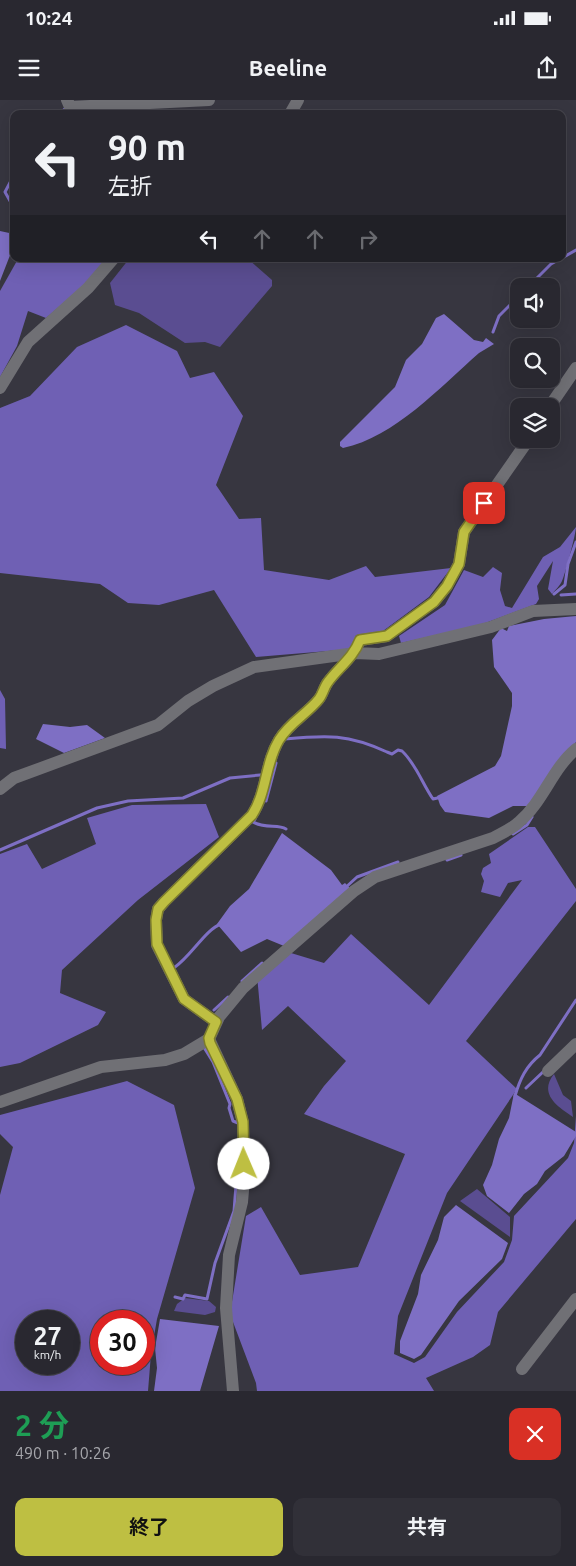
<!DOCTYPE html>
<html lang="ja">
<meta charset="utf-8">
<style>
:root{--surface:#292830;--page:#313038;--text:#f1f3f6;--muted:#a5a6ab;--line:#45444c;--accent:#bebf42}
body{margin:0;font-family:Ubuntu,"Noto Sans JP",sans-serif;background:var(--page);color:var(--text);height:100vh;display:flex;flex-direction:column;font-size:19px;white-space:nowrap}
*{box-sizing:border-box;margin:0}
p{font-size:16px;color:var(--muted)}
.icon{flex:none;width:28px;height:28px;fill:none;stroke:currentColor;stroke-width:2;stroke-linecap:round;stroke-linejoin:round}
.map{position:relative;height:1291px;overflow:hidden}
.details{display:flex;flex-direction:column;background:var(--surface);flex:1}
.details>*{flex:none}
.top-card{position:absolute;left:10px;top:10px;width:556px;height:152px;border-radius:10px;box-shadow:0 5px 20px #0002,0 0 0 1px var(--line);background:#292830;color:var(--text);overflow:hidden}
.tools{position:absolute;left:510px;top:178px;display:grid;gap:10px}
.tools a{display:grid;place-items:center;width:50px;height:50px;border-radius:10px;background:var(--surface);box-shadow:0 5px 20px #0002,0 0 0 1px var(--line);font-size:25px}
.speed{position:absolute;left:15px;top:1210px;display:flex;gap:10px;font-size:25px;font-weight:700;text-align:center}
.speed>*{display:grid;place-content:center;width:65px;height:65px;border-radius:50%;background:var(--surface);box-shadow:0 5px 20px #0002,0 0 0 1px var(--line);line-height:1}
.speed small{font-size:12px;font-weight:400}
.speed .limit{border:8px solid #d22;background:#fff;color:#111}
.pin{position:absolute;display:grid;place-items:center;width:42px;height:42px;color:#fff;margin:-21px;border-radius:10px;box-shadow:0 2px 8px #0006}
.me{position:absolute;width:55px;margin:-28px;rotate:359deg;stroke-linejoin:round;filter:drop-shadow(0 0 4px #0008)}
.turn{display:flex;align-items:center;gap:18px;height:105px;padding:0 15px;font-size:22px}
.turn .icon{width:65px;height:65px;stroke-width:2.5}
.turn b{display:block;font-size:35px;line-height:42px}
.lanes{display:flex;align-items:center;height:48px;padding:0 15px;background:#0003;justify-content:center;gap:25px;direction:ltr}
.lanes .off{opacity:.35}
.round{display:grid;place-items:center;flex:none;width:52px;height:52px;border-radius:10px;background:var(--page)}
.overview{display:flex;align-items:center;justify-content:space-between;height:85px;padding:0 15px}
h1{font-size:30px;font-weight:700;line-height:38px;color:#1e9e55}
.button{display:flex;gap:10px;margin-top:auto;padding:10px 15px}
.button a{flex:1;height:58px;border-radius:10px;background:var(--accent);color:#111;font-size:20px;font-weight:700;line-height:58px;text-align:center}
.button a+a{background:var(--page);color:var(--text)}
.status{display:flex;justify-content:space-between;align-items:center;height:35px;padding:0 25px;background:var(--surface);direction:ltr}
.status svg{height:14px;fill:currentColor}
header{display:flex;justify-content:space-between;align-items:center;height:65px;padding:0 15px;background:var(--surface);font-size:22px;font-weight:700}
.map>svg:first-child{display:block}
.green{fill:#5a4d91}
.forest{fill:#6f60b4;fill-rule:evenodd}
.water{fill:#7e6fc4}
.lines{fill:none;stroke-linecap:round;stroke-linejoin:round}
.stream{stroke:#7e6fc4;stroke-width:3}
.minor{stroke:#707075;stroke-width:12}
.route-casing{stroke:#7c7c2b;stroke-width:12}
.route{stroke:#bebf42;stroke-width:9}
</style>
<div class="status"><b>10:24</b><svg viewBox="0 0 49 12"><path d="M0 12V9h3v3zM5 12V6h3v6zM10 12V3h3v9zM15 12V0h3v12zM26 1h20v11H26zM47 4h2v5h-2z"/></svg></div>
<header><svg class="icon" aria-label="menu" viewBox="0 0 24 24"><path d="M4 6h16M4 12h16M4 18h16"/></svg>Beeline<svg class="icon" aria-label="share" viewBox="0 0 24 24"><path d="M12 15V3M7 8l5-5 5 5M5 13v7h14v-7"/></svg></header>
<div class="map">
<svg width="576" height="1291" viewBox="0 0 576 1291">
<rect width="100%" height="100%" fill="#373640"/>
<!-- green -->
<path class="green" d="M 129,159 L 248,159 L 272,180 L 272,186 L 220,247 L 205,242 L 185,243 L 139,213 L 115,205 L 110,183 Z
M 554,974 L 563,995 L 571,1001 L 573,1017 C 558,1007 538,994 554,974 Z
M 477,1089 L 510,1117 L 510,1137 L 460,1101 Z
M 185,1198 L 209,1201 L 216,1207 L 215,1212 L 205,1215 L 174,1211 L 177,1204 Z"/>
<!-- forest -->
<path class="forest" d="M 18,159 L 108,159 L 93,178 L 46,218 L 28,211 L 17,246 L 0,277 L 0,191 Z
M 126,225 L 177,251 L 190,278 L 214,272 L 243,316 L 216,385 L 239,419 L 261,418 L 264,470 L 329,480 L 366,466 L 375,477 L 451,468 L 429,497 L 383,531 L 356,535 L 352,549 L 256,557 L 214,490 L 159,505 L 128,503 L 100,484 L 0,473 L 0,308 L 30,296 L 77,247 Z
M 576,427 C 576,433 565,475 562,481 C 560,486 555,490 552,494 L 548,489 L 553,461 L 537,486 L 539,499 L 536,504 L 480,525 L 401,543 L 399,536 L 445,505 L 464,470 L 483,477 L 493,467 L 502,473 L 500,490 L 505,506 L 512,508 L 543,457 L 560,447 Z
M 0,590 L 5,599 L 6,649 L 0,648 Z
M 206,704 L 219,737 L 138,800 L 62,870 L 60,893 L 106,912 L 98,925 L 20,963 L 0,967 L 0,754 L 27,744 L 42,769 L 96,744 L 87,718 L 132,705 Z
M 528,727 L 535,727 L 576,789 L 576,801 L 466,941 L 517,989 L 447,1093 L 398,1216 L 394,1254 L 414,1263 L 425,1257 L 457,1212 L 504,1162 L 512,1140 L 514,1116 L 568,1058 L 574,1043 L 576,1016 L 576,1119 L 498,1212 L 490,1245 L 473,1257 L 426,1278 L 434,1291 L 257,1291 L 256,1283 L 230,1214 L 246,1116 L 261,1107 L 300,1175 L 358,1167 L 405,1054 L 304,1014 L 324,986 L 346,961 L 288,906 L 262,930 L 257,875 L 281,850 L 324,863 L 351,834 L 429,905 L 522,780 L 508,783 L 500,797 L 481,792 L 484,781 L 481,774 L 483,768 L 491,763 L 489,754 Z
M 127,981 L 174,1005 L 195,1088 L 157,1219 L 151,1254 L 148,1291 L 0,1291 L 0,1095 L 13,1047 L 0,1034 L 0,1015 ZM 26,1221 L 69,1221 L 69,1264 L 26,1264 ZM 101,1221 L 144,1221 L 144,1264 L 101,1264 Z"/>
<!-- water -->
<path class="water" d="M 0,131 L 14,134 L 14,145 L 0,181 Z
M 444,214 L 474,240 L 483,242 L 486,238 L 494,244 L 479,253 C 440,287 395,337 343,348 L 340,346 L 340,342 L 395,287 L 406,260 L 422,244 L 436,218 Z
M 576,516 L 576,642 L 528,706 L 513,706 L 489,718 L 445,712 L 440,705 L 437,696 L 495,666 L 501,656 L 512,606 L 512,593 L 494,567 L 492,540 L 501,528 L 507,531 L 509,526 L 544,519 Z
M 43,624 L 70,627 L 87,625 L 105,638 L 64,653 L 36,639 Z
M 282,733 L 331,770 L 342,785 L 345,783 L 350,788 L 284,846 L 267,839 L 241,852 L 217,824 L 230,806 L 249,789 Z
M 514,993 L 576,1032 L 576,1036 L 564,1056 L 545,1071 L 537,1084 L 524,1094 L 509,1113 L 487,1096 L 483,1085 L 492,1065 L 499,1039 L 509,1018 Z
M 456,1105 L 508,1143 L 502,1159 L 459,1201 L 421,1255 L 414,1259 L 400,1253 L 400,1241 L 418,1194 L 421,1175 L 438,1140 L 444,1117 Z
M 160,1219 L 219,1226 L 200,1291 L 154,1291 L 157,1268 L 155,1248 Z"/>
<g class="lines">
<!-- stream -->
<path class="stream" d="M 59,14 L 65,9
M 14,75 L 5,92 L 14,108
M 562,158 L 576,150
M 529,186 L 551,164 L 560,159
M 493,232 L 499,216 L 519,196
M 554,494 L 565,485 L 568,464 L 576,442
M 561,495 L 576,494
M 285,639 C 327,635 348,634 387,652 L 392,654 L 398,650 L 402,651 C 416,664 422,683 433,699 L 442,697
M 266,701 L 276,663
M 255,719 L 253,722 C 265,729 278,724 286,729
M 513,734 L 527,725 L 532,717
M 0,750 L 97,708 L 128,701 L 183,698 L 230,678 L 260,675
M 447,760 L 461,755
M 345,788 L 357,777 L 398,762
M 175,867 C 191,856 206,829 221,824
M 242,881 L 262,863
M 214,910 L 228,897
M 205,949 L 213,962 L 230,1004 L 229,1008 L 233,1021 L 238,1023
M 526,988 L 544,971
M 515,996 C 520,979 526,966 540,955 L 576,900
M 175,1197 L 183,1199 L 185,1195 L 207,1199 L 215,1163 L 234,1111 L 238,1059"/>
<!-- minor -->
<path class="minor" d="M 67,0 L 70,7 L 209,0
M 290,14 L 298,0
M 0,288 L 28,242 L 88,188 L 113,159
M 550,306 L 576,268
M 0,689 L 14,678 L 158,625 L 188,601 L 213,586 L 254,567 L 355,553 L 379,554 L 491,527 L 533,511 L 576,509
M 216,922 L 184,899 L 157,845 L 156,820 L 158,809 L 164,802 L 252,715 C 267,692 265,663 279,640 C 289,623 307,614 319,599 C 323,594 324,587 328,582 C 339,567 353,558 360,540 L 387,536 L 434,502 L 447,486 L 459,464 L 464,432 L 529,339
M 209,939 L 237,999 L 243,1023 L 244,1079 L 242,1102 L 229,1155 L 226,1208 L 233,1291
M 548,971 L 576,944
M 0,1002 L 101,967 L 165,960 L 184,954 L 209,939 L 219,917 L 243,888 L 354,791 L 375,777 L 493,738 C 502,733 512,729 519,722 C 543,702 552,669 576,649
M 522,1269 L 576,1199"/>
</g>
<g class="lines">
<defs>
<path id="route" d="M 244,1064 L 243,1022 L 237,999 L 210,943 L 209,938 L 216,922 L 184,899 L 157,844 L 156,820 L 158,809 L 164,802 L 252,715 C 267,692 265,663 279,640 C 289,623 307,614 319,599 C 323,594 324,587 328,582 C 339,567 353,558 360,540 L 387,536 L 434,502 L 447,486 L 459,464 L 464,432 L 484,403"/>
</defs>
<!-- route casing -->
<use href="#route" class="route-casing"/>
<!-- route -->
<use href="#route" class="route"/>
</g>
</svg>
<div class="tools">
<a><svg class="icon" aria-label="sound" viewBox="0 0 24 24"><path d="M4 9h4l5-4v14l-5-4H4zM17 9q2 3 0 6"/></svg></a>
<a><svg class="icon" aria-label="search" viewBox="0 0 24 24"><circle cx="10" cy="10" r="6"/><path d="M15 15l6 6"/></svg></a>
<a><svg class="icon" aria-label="layers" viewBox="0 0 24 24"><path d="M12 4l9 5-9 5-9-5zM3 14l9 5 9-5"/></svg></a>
</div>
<div class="speed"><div>27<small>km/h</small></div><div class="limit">30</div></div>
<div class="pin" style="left:484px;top:403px;background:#d93025"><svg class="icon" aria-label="arrive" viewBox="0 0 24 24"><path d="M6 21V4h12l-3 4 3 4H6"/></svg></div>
<svg class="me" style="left:244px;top:1064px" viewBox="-20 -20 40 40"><circle r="19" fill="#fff"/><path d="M0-13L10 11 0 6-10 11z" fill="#bebf42"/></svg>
<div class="top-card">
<div class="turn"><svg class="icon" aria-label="left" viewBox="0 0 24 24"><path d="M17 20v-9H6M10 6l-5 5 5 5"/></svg><div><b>90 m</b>左折</div></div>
<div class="lanes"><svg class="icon" aria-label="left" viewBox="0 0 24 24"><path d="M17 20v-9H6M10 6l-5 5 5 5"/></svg><svg class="icon off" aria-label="ahead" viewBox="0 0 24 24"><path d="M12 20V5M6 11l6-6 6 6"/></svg><svg class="icon off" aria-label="ahead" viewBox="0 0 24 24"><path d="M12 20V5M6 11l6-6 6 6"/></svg><svg class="icon off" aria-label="right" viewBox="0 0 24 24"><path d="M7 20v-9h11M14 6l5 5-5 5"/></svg></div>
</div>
</div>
<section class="details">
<div class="overview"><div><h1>2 分</h1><p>490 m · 10:26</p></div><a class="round" style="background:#d93025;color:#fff"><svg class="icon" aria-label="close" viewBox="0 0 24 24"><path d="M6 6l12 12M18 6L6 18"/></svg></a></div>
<div class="button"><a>終了</a><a>共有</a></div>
</section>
